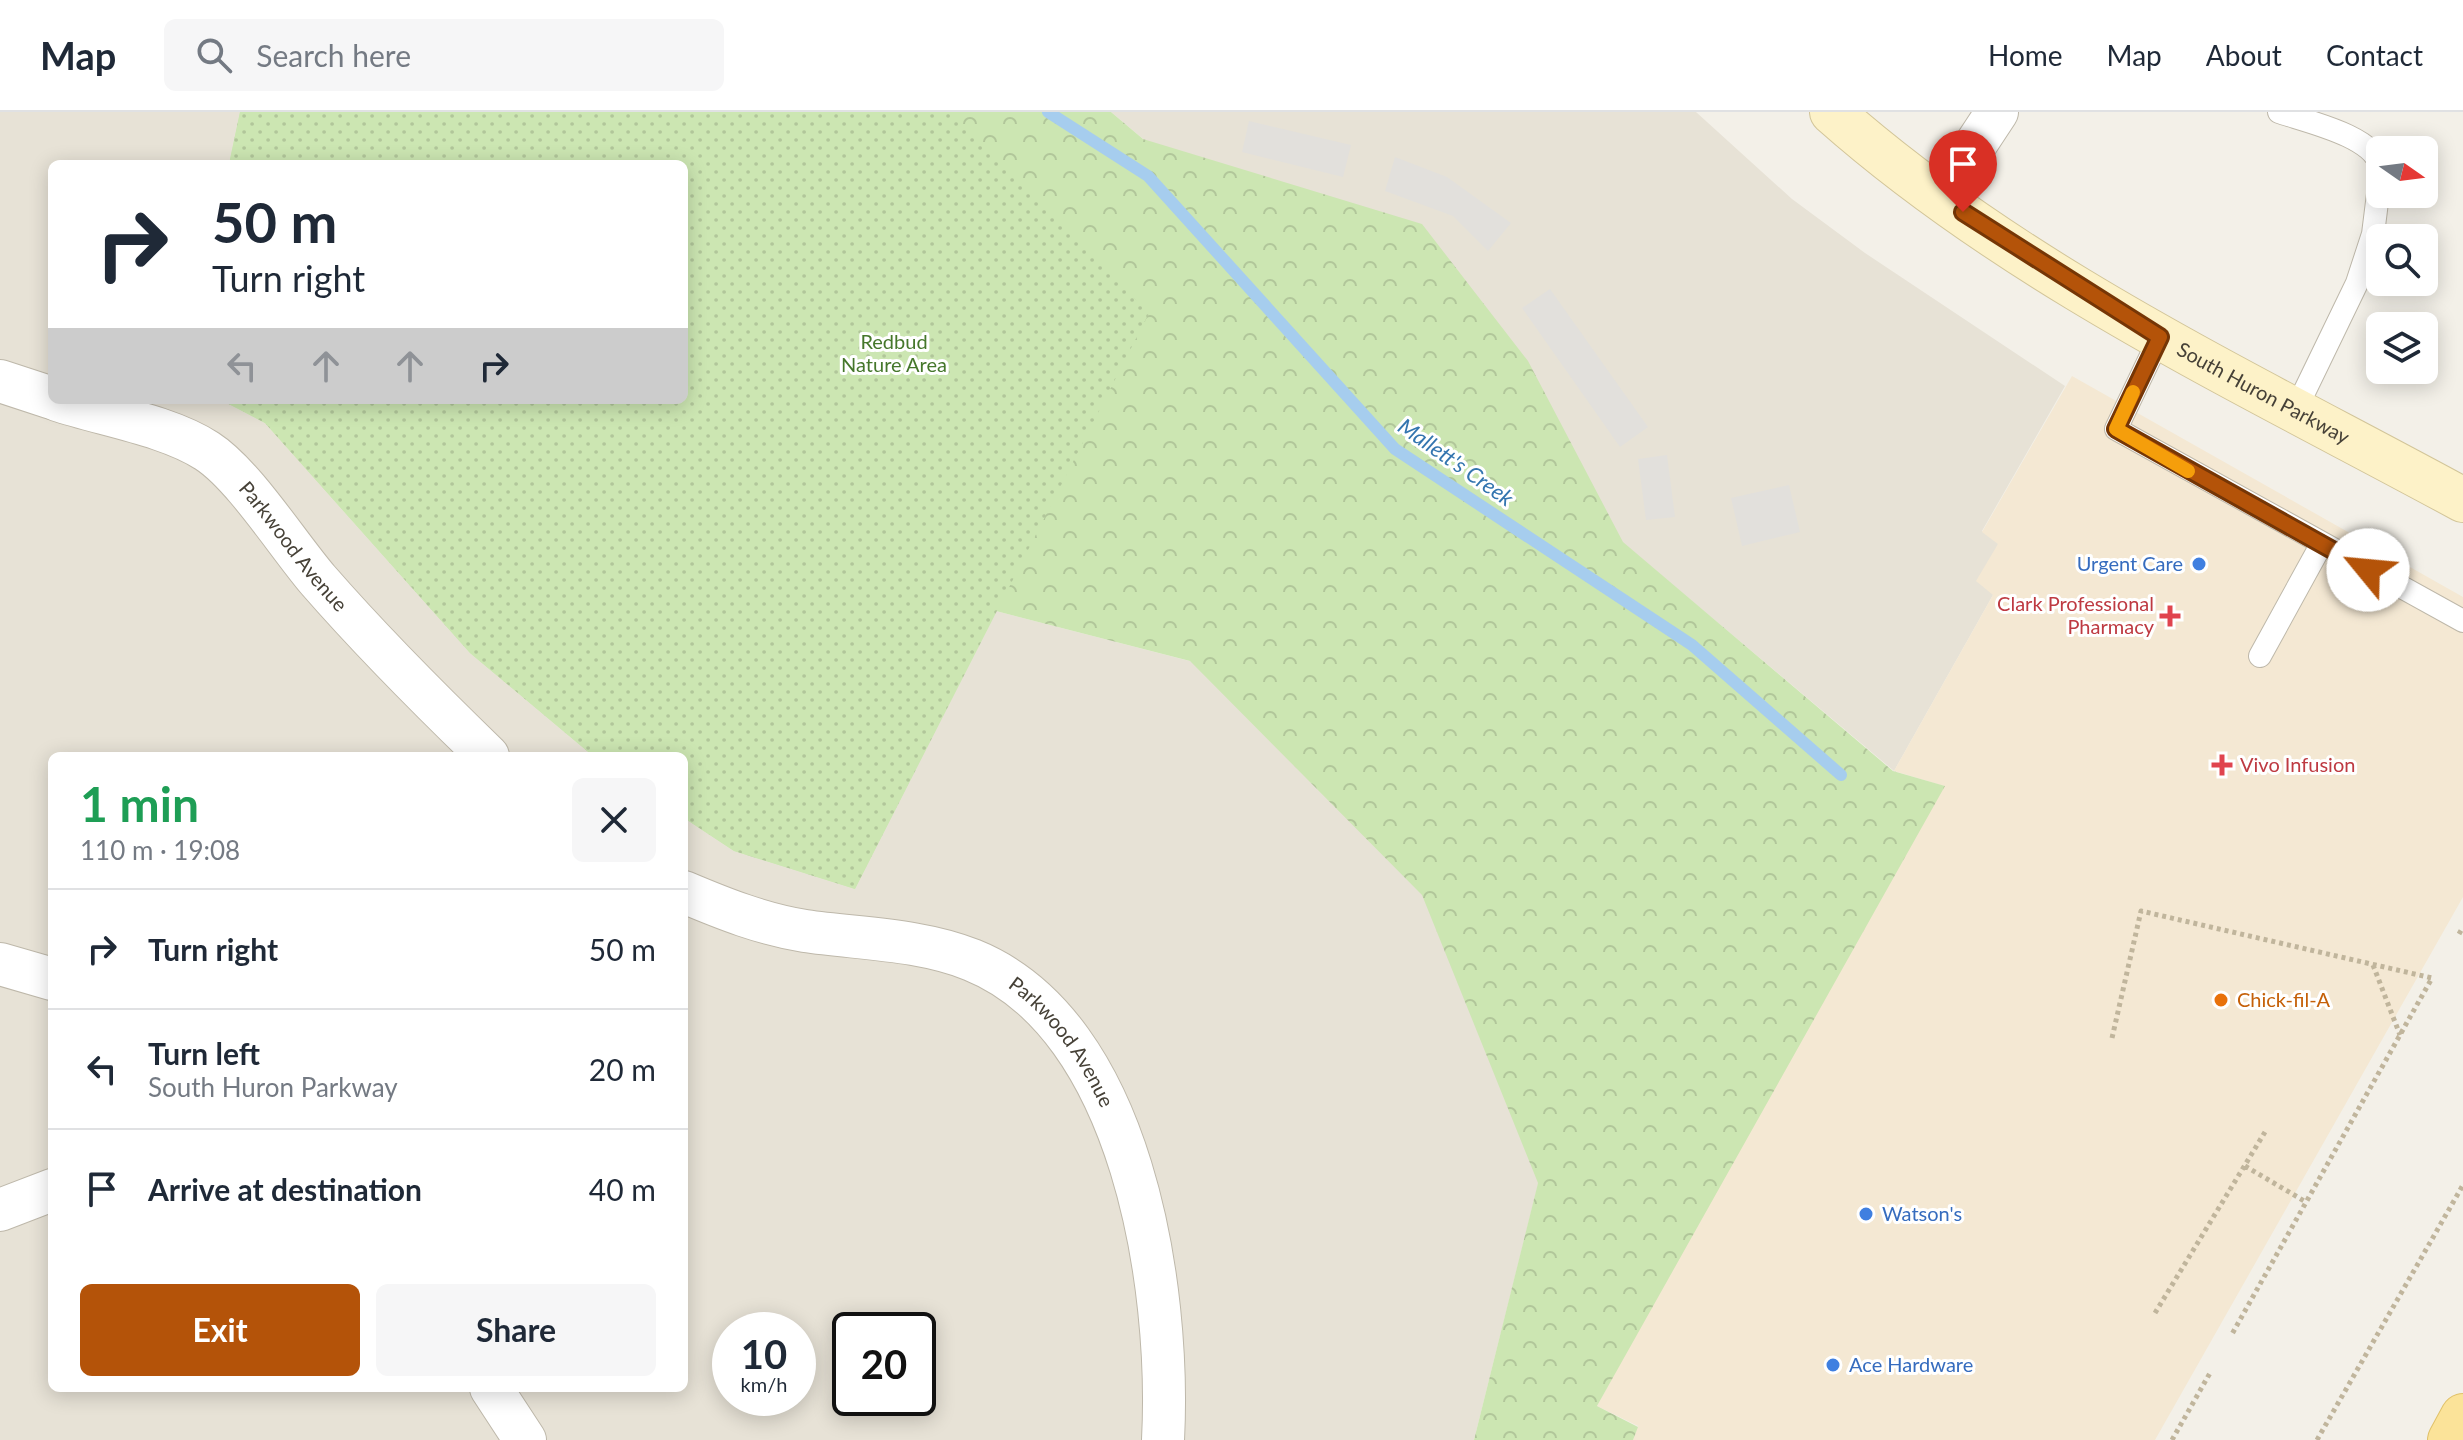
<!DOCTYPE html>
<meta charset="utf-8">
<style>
:root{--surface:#fff;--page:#f6f6f7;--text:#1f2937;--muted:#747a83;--line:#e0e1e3;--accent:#b45309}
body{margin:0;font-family:Lato,sans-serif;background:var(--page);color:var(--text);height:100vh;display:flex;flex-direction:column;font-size:30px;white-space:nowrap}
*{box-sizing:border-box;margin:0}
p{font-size:26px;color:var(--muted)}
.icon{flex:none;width:44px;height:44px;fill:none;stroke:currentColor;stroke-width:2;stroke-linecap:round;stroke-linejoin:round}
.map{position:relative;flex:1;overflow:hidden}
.side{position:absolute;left:48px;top:640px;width:640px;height:640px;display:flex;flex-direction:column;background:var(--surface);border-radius:12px;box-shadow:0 4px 20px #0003}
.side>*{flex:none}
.guide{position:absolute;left:48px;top:48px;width:640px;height:244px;border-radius:12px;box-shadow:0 4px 20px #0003;background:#fff;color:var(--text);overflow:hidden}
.needle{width:52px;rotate:104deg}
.buttons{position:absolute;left:2366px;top:24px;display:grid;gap:16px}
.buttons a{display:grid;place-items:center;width:72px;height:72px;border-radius:12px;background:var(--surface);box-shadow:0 4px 20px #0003;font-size:40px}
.speed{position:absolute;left:712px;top:1200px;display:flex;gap:16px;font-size:40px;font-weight:700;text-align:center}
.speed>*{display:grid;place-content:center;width:104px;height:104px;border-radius:50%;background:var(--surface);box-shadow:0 4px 20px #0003;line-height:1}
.speed small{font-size:20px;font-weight:400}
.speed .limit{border:4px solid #111;border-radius:12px;background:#fff;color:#111}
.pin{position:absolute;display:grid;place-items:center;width:68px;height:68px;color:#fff;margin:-82px -34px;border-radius:50% 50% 50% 0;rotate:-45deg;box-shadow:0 0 8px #0007}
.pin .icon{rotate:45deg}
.me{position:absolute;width:88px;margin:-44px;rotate:298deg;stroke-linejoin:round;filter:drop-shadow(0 0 6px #0008)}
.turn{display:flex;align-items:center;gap:28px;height:168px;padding:0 32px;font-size:36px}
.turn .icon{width:104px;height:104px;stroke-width:2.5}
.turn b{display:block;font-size:56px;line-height:68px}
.lanes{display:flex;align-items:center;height:76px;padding:0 32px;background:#0003;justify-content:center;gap:40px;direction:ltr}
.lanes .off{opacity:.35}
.round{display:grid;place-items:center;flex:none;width:84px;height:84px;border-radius:12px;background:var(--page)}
.head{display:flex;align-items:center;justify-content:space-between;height:136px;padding:0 32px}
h1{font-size:48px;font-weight:700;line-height:60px;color:#1e9e55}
.cta{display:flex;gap:16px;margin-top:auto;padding:16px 32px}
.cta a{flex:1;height:92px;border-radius:12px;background:var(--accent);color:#fff;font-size:32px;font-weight:700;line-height:92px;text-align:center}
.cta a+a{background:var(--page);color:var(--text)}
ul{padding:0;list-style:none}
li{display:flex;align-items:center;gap:24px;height:120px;padding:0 32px;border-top:2px solid var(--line)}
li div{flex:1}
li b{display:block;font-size:30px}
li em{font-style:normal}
header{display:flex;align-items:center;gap:48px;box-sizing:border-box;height:112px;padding:0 40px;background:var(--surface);border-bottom:2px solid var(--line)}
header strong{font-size:38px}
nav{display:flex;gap:44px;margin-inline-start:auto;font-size:28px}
.search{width:560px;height:72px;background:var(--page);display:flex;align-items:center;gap:20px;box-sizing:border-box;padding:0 28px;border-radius:12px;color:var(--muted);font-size:30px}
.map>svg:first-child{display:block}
.residential{fill:#e7e2d6;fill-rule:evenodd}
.commercial{fill:#f4e8d3}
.forest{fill:url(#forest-crowns)}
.park{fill:url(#park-dots)}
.parking{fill:#e2e0dc}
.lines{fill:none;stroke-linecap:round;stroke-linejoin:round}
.stream{stroke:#a6cdee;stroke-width:12}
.lane-casing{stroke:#beb8aa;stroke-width:24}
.street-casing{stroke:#beb8aa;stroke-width:44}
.secondary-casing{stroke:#d2c599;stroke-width:46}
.primary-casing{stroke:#e0c169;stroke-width:46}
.path{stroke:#c0b59c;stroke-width:5;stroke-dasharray:4 4;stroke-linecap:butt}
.lane{stroke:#fff;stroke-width:22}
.street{stroke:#fff;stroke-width:42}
.secondary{stroke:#fdf2c8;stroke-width:44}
.primary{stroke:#fbe399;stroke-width:44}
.route-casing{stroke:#753606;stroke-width:20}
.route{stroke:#b45309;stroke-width:14}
.slow{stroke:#f59e0b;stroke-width:14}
.shop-dot{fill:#3f7fe0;stroke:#fff;stroke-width:3}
.health-dot{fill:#e0444e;stroke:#fff;stroke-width:3}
.food-dot{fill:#e8710a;stroke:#fff;stroke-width:3}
.labels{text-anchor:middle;stroke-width:6;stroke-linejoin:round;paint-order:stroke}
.park-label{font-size:20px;fill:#45772b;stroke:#fff}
.street-label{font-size:20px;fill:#464137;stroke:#fff}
.shop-label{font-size:20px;fill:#366cbe;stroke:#fff;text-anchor:start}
.health-label{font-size:20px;fill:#be3a42;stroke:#fff;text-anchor:end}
.food-label{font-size:20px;fill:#c56008;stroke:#fff;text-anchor:start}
.water-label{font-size:22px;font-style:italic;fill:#3375af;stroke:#fff}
</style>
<header>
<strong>Map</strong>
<div class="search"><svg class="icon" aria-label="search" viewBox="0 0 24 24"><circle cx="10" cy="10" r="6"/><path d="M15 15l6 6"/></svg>Search here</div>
<nav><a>Home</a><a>Map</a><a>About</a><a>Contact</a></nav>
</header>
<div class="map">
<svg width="2463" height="1328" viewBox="0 0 2463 1328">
<defs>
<pattern id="forest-crowns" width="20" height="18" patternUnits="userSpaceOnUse" patternTransform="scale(2)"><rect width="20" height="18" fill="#cce6b2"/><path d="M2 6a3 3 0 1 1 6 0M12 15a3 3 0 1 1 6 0" fill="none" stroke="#b1c69a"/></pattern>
<pattern id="park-dots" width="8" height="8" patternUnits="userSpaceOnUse" patternTransform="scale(2)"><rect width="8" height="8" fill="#cce6b2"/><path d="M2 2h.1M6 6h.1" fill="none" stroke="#b1c69a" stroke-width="1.8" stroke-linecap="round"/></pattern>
</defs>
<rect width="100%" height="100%" fill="#f3f0e8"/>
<!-- residential -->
<path class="residential" d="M 0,0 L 240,0 L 229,52 L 52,52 L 52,288 L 221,288 L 265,311 L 470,541 L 593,644 L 52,644 L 52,1276 L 684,1276 L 684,706 L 734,739 L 855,777 L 996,499 L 1640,665 L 1474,1328 L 0,1328 ZM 730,1218 L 798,1218 L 798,1286 L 730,1286 ZM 850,1218 L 918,1218 L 918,1286 L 850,1286 Z
M 1111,0 L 1696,0 L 1792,87 L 1865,141 L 2065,274 L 1982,419 L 1998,431 L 1993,483 L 1894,659 Z"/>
<!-- commercial -->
<path class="commercial" d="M 2072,264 L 2463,485 L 2463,785 L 2155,1328 L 1633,1328 L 1638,1314 L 1597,1294 L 1926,685 L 1944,674 L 1894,659 L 1993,483 L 1976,469 L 1998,432 L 1982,420 Z"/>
<!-- forest -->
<path class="forest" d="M 240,0 L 1111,0 L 1143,27 L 1422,112 L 1528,249 L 1623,430 L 1893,659 L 1945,674 L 1597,1294 L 1638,1315 L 1633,1328 L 1474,1328 L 1538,1071 L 1422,783 L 1190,549 L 996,499 L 855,777 L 734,739 L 684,706 L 684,644 L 593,644 L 470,541 L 265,311 L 221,288 L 684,288 L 684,52 L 229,52 Z"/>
<!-- park -->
<path class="park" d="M 240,0 L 949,0 L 1149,201 L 855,777 L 734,739 L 684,706 L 684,644 L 593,644 L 470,541 L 265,311 L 221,288 L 684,288 L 684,52 L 229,52 Z"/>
<!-- parking -->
<path class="parking" d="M 1249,9 L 1351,33 L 1343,65 L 1242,40 Z
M 1395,45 L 1447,65 L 1511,111 L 1488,139 L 1453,104 L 1385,79 Z
M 1550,177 L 1648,315 L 1620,335 L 1522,196 Z
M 1667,343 L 1675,405 L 1646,408 L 1638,347 Z
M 1789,373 L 1800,420 L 1742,434 L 1731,386 Z"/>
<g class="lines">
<!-- stream -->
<path class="stream" d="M 1048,0 L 1148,64 L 1395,337 L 1692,533 L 1841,663"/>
<defs>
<path id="lane" d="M 2279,0 C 2305,9 2374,24 2380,54
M 2160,225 L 2116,317 L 2463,509
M 2296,297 L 2357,171 L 2373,122 L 2380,66
M 2260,544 L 2321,433"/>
<g id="street">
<path d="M 1941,85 L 1997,0"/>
<path d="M 0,269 L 52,286"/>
<path id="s1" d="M 57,288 C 102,303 167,313 207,339 C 244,363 288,433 318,468 C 372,530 429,587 488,644"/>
<path id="s2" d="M 684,780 C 724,797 762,812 805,819 C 860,827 920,827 972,848 C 1133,913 1171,1176 1163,1328"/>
<path d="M 0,852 L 52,867"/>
<path d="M 0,1098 L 52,1078"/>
<path d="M 491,1276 L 525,1328"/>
</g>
<g id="secondary">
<path id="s3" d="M 1832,0 C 2017,164 2248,271 2463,388"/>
</g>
<path id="primary" d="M 2450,1328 L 2463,1304"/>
</defs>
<!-- lane casing -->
<use href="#lane" class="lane-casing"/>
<!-- street casing -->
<use href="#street" class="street-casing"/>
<!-- secondary casing -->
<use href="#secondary" class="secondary-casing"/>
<!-- primary casing -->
<use href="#primary" class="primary-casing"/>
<!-- path -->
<path class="path" d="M 2459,822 L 2463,815
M 2373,853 L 2400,923
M 2112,926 L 2141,799 L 2432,866 L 2232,1222
M 2245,1054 L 2306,1090
M 2155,1201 L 2265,1020
M 2172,1328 L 2210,1261
M 2317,1328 L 2463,1073"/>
<!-- lane -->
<use href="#lane" class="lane"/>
<!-- street -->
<use href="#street" class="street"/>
<!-- secondary -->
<use href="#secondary" class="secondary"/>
<!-- primary -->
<use href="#primary" class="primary"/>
</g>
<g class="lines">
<defs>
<path id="route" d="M 1963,100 L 2160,225 L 2116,317 L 2368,458"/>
</defs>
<!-- route casing -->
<use href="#route" class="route-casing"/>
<!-- route -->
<use href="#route" class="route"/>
<!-- slow -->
<path class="slow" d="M 2133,280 L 2116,317 L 2188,359"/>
</g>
<!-- markers -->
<g class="shop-dot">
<circle cx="2199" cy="452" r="8"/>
<circle cx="1866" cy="1102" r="8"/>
<circle cx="1833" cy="1253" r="8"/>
</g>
<g class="health-dot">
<path d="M2166 492h8v8h8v8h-8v8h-8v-8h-8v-8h8z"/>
<path d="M2218 641h8v8h8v8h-8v8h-8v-8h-8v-8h8z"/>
</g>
<circle class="food-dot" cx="2221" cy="888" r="8"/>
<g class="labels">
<!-- park labels -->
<g class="park-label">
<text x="894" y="237">Redbud<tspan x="894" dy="23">Nature Area</tspan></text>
</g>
<!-- street labels -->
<g class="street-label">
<text dy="7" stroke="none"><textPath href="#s3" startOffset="516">South Huron Parkway</textPath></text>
<text dy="7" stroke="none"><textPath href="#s1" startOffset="288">Parkwood Avenue</textPath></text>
<text dy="7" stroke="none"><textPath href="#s2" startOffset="422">Parkwood Avenue</textPath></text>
</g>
<!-- shop labels -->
<g class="shop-label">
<text x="2183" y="459" text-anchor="end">Urgent Care</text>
<text x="1882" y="1109">Watson's</text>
<text x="1849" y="1260">Ace Hardware</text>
</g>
<!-- health labels -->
<g class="health-label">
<text x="2154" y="499">Clark Professional<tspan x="2154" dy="23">Pharmacy</tspan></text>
<text x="2240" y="660" text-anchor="start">Vivo Infusion</text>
</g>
<!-- food labels -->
<g class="food-label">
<text x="2237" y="895">Chick-fil-A</text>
</g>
<!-- water labels -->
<g class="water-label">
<text transform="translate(1456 350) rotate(35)" y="8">Mallett's Creek</text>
</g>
</g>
</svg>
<div class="buttons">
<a><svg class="needle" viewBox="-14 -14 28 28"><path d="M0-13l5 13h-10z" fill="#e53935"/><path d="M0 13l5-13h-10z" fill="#747a83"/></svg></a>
<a><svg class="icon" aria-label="search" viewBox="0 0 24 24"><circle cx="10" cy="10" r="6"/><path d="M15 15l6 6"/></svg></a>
<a><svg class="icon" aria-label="layers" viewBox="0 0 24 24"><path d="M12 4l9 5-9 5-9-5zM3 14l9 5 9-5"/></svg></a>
</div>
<div class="speed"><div>10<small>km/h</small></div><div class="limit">20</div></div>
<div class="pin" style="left:1963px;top:100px;background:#d93025"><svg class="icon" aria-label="arrive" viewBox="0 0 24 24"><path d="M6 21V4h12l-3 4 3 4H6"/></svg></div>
<svg class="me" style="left:2368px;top:458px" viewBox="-20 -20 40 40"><circle r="19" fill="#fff"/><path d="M0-13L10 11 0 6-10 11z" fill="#b45309"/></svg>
<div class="guide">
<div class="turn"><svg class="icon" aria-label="right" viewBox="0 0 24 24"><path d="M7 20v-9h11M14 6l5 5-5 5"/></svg><div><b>50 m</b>Turn right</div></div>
<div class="lanes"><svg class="icon off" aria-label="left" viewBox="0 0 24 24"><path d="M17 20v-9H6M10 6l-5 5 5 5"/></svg><svg class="icon off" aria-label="ahead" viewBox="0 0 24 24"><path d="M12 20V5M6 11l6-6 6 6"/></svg><svg class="icon off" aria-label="ahead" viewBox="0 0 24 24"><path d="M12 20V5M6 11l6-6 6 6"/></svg><svg class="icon" aria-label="right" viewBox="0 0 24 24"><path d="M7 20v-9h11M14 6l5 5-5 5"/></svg></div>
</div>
<section class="side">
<div class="head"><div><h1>1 min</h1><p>110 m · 19:08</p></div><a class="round"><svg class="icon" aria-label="close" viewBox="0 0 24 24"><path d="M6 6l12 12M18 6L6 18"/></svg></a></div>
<ul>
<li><svg class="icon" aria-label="right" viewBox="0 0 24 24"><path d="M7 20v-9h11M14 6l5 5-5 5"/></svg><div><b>Turn right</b></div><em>50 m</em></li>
<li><svg class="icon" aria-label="left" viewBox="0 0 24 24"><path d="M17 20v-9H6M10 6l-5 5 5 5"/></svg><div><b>Turn left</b><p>South Huron Parkway</p></div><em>20 m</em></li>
<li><svg class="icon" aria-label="arrive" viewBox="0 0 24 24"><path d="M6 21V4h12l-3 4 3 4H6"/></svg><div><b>Arrive at destination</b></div><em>40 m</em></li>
</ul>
<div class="cta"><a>Exit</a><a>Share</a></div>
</section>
</div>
